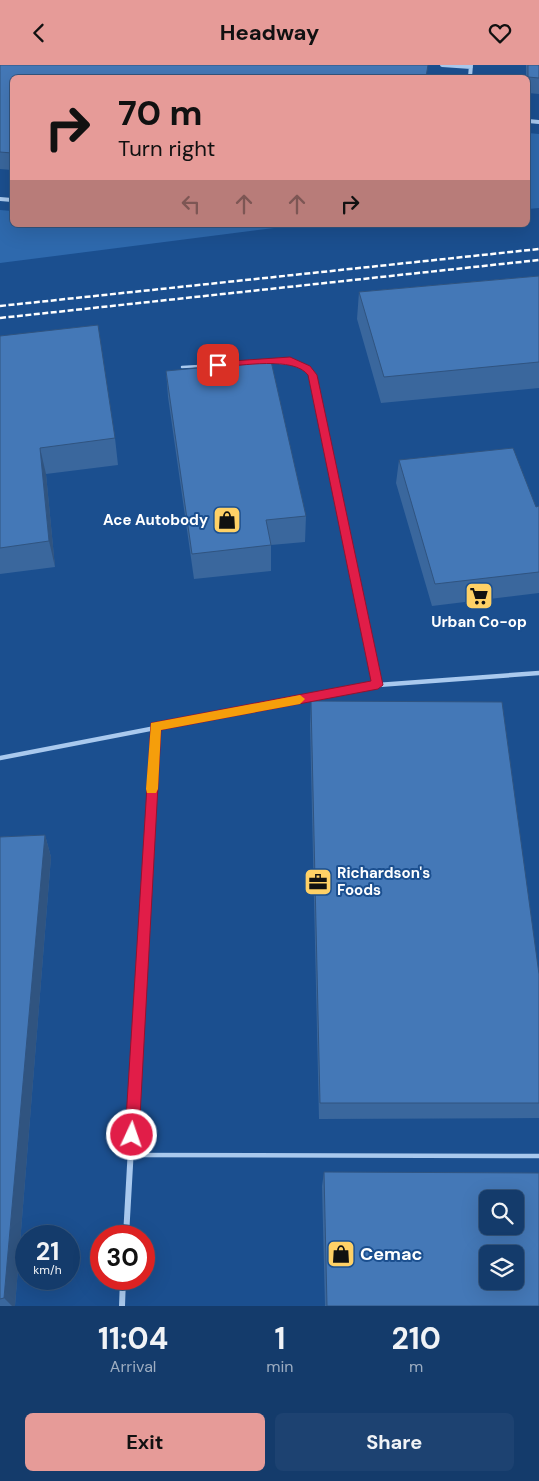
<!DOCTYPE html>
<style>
:root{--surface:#143b6b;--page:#1d4271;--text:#f1f3f6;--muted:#9dadc1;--line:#33557e;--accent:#e69b98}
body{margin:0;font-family:"DM Sans",sans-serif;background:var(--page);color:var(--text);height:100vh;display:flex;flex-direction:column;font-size:19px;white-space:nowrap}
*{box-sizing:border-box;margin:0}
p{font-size:16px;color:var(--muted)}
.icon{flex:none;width:28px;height:28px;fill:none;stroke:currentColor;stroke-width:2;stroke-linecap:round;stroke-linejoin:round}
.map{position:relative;height:1241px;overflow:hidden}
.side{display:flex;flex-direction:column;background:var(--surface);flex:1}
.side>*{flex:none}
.banner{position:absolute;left:10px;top:10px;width:520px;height:152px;border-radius:8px;box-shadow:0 5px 20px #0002,0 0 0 1px var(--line);background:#e69b98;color:#111;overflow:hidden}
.tools{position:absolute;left:479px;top:1125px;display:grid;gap:10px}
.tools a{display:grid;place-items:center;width:45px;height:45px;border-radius:8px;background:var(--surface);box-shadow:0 5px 20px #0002,0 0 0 1px var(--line);font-size:25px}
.speed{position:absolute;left:15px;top:1160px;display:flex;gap:10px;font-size:25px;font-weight:700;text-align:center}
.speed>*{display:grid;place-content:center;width:65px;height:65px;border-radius:50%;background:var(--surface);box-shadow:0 5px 20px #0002,0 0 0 1px var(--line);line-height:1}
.speed small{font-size:12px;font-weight:400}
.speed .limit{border:8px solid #d22;background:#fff;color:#111}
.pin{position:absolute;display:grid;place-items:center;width:42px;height:42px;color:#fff;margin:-21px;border-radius:10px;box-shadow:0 2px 8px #0006}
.me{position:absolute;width:55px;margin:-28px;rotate:3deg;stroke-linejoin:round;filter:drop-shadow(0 0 4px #0008)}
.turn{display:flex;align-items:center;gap:18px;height:105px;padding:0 25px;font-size:22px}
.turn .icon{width:65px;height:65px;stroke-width:2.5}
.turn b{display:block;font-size:35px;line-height:42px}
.lanes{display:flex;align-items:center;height:48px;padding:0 25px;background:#0003;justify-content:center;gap:25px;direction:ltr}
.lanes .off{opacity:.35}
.eta{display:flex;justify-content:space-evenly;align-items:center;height:85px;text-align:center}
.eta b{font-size:30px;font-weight:700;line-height:35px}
.button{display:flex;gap:10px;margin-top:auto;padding:10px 25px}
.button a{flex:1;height:58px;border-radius:8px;background:var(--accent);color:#111;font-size:20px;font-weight:700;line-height:58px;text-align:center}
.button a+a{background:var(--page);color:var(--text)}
header{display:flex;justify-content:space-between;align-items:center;height:65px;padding:0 25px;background:var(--accent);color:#111;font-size:22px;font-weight:700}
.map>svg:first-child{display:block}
.green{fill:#2e69ad}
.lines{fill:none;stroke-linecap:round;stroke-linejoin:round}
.lane-far2{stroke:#a9c9ee;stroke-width:2.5}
.lane-far1{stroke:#a9c9ee;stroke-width:4}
.lane{stroke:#a9c9ee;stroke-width:4.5}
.street-far2{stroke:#a9c9ee;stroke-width:4}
.street-far1{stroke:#a9c9ee;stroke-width:4.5}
.street{stroke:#a9c9ee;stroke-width:6}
.rail{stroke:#fff;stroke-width:2.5;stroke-dasharray:6 2.5;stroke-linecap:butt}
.wall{fill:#3a679d}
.shaded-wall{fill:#305480}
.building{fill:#4478b7;stroke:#305480;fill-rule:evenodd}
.route{fill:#e11d48;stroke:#92132f}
.slow{fill:#f59e0b}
.labels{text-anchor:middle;stroke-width:4;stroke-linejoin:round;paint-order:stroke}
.poi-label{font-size:15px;font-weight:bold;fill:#fff;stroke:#1b4f8f;text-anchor:end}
.near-poi-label{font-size:18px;font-weight:bold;fill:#fff;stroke:#1b4f8f;text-anchor:start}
</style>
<header><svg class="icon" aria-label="back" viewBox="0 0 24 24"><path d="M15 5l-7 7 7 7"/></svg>Headway<svg class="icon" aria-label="heart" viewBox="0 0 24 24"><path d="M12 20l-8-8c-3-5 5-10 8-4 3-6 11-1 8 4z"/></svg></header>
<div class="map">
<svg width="539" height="1241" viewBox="0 0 539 1241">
<rect width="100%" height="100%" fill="#1b4f8f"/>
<!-- green -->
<path class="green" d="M 528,68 L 539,69 L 539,143 L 528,144 Z
M 0,145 L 12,146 L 12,160 L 298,160 L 0,198 Z"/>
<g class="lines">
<!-- lane-far2 -->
<path class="lane-far2" d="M 267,297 L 298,299 L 312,311
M 182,302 L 252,298"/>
<!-- lane-far1 -->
<path class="lane-far1" d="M 312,310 L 378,620"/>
<!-- lane -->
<path class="lane" d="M 131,1090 L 539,1091"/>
<!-- street-far2 -->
<path class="street-far2" d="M 442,0 L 471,2
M 470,12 L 471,0
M 528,56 L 539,57
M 0,134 L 12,135"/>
<!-- street-far1 -->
<path class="street-far1" d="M 0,693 L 378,620 L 539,608
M 152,715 L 155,661"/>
<!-- street -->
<path class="street" d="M 126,1171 L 152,714
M 122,1241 L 123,1214"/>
<!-- rail -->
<path class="rail" d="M 0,241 L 539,184
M 0,253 L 539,195"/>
</g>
<!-- wall -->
<path class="wall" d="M 0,0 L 12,12 L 12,105 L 0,104 Z
M 526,0 L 539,0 L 539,29 L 528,28 L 528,12 L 526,12 Z
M 539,211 L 539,323 L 381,338 L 357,254 L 359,227 Z
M 0,271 L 115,373 L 118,400 L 46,409 L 55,502 L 0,509 Z
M 166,306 L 306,451 L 305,477 L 271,480 L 271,506 L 194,514 L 168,332 Z
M 399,395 L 536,442 L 539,441 L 539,528 L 432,541 L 396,418 Z
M 311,636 L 539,909 L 539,1053 L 319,1054 L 310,660 Z
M 45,770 L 51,792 L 15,1241 L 0,1241 L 0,772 Z
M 324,1107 L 539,1241 L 325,1241 L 322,1121 Z"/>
<!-- shaded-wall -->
<path class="shaded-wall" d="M 40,383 L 46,409 L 55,502 L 49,476 Z
M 45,770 L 51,792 L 15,1241 L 12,1241 L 4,1233 Z"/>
<!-- building -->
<path class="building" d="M 0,0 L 428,0 L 426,12 L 12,12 L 12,88 L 0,87 Z
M 528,0 L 539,0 L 539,13 L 528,12 Z
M 539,211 L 539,297 L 384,312 L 359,227 Z
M 98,260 L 115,373 L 40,383 L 49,476 L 0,483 L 0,271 Z
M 271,296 L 306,451 L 266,455 L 271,480 L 192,489 L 166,306 Z
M 513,383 L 536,442 L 539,441 L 539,507 L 435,519 L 399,395 Z
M 311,636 L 502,637 L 539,909 L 539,1038 L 320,1038 Z
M 45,770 L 4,1233 L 0,1234 L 0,772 Z
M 324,1107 L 539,1108 L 539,1241 L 327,1241 ZM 488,1134 L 515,1134 L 515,1161 L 488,1161 ZM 488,1189 L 515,1189 L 515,1216 L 488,1216 Z"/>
<!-- route -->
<path class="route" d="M 290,292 L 310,301 L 317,310 L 383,620 L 378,624 L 161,665 L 139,1070 L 137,1075 L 132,1077 L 127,1075 L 125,1070 L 151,658 L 371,616 L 308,310 C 294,291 241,301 218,302 L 214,300 L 218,297 Z"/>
<!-- slow -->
<path class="slow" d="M 300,630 L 305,634 L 300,639 L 161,665 L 158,724 L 156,728 L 147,728 L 146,724 L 151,658 Z"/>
<!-- icons -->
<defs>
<symbol id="shop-square" viewBox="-11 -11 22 22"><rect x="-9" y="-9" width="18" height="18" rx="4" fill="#ffd166" stroke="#1b4f8f"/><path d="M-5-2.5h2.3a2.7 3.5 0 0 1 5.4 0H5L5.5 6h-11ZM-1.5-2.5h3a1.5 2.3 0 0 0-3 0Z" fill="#111"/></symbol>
<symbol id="supermarket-square" viewBox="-11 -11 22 22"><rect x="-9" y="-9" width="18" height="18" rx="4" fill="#ffd166" stroke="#1b4f8f"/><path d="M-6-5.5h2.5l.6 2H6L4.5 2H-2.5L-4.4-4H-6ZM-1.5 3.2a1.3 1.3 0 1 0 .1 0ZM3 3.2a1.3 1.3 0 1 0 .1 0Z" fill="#111"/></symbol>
<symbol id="office-square" viewBox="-11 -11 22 22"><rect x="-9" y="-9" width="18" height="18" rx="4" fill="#ffd166" stroke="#1b4f8f"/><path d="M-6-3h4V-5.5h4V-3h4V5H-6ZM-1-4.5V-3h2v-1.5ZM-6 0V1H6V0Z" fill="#111"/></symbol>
</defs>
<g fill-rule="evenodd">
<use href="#shop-square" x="211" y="439" width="32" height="32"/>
<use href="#supermarket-square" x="463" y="515" width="32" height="32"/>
<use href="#office-square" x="302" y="801" width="32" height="32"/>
<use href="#shop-square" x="325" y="1173" width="32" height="32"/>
</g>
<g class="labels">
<!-- poi labels -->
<g class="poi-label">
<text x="208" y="460">Ace Autobody</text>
<text x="479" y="562" text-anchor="middle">Urban Co-op</text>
<text x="337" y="813" text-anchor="start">Richardson's<tspan x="337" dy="17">Foods</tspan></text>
</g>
<!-- near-poi labels -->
<g class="near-poi-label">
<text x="360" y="1195">Cemac</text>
</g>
</g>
</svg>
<div class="tools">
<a><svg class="icon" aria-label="search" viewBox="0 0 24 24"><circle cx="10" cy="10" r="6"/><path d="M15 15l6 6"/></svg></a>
<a><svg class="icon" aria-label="layers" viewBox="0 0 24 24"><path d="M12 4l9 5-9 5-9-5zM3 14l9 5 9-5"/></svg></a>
</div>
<div class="speed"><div>21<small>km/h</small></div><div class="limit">30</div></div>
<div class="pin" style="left:218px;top:300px;background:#d93025"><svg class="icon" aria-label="arrive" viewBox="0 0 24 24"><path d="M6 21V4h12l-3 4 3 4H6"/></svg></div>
<svg class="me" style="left:132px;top:1070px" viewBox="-20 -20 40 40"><circle r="17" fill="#e11d48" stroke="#fff" stroke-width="3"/><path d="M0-11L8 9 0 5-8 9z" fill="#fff"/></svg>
<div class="banner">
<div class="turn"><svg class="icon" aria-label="right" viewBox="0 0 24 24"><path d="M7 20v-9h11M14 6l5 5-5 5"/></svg><div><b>70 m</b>Turn right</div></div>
<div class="lanes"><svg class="icon off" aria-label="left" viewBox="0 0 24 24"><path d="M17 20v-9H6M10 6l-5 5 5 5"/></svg><svg class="icon off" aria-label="ahead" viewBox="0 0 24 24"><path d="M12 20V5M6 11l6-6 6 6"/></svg><svg class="icon off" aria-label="ahead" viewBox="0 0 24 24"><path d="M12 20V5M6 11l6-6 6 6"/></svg><svg class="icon" aria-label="right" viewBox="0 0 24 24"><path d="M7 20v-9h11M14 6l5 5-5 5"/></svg></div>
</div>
</div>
<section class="side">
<div class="eta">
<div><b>11:04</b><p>Arrival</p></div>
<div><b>1</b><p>min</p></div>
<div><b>210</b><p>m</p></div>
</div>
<div class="button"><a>Exit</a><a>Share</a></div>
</section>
